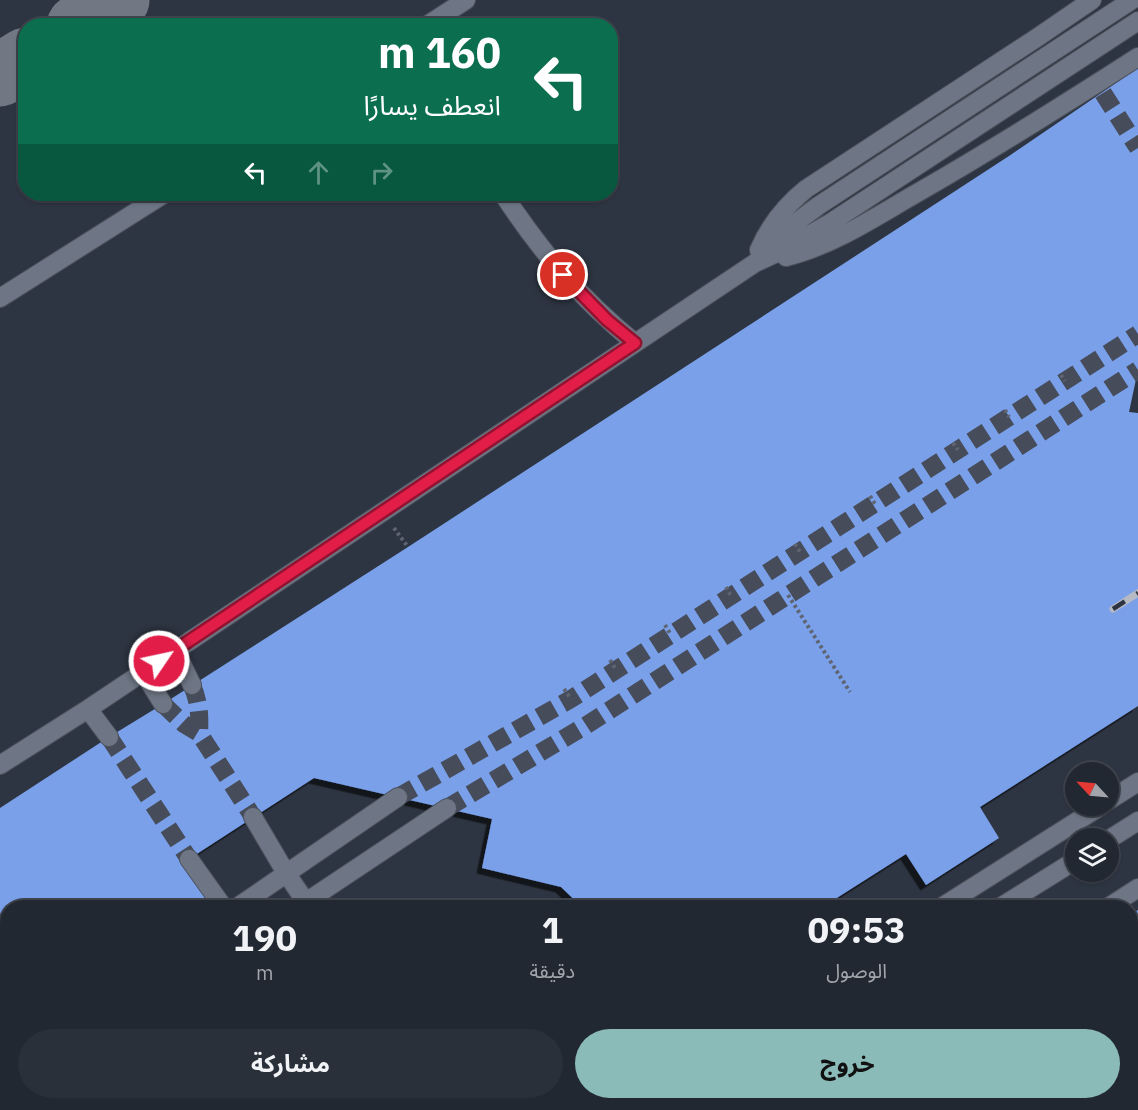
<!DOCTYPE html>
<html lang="ar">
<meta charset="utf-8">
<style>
:root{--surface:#222832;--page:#2a303a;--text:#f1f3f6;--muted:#a2a6ac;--line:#3f444d;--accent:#8bbbb9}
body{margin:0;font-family:"IBM Plex Sans","Noto Sans Arabic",sans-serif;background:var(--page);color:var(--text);direction:rtl;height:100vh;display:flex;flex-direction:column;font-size:22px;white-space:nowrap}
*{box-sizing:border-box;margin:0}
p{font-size:20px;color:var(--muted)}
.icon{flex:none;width:33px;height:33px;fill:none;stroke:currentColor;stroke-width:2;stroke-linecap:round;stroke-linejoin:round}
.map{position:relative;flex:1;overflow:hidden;direction:ltr}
.panel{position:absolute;left:0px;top:900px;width:1138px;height:210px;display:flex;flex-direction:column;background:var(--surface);border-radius:24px 24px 0 0;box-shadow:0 2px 4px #0004,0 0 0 2px var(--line);direction:rtl}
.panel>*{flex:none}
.top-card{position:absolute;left:18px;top:18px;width:600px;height:183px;border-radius:24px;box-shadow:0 2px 4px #0004,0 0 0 2px var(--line);direction:rtl;background:#0b6e4f;color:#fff;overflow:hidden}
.needle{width:39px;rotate:296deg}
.fabs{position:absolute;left:1065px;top:762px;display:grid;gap:12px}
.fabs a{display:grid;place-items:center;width:54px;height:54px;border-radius:50%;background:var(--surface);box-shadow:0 2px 4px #0004,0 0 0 2px var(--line);font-size:30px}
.pin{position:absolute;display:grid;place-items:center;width:51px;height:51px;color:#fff;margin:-26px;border:3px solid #fff;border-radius:50%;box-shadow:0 2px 6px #0007}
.me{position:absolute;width:66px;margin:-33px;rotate:56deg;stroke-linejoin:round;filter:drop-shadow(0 0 4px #0008)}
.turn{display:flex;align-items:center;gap:21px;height:126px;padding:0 18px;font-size:27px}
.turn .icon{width:78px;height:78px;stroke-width:2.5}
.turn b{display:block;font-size:42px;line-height:51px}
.lanes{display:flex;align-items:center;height:57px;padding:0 18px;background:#0003;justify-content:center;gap:30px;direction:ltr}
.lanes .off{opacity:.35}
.eta{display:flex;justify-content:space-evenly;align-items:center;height:102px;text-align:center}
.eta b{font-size:36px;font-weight:700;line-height:42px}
.primary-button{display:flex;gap:12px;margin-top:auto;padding:12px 18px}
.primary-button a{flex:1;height:69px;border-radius:36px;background:var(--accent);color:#111;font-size:24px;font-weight:700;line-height:69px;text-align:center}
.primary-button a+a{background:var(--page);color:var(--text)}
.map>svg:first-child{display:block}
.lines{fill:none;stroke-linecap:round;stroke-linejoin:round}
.taxiway{stroke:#727883;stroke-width:63}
.building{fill:#7aa0ea;filter:url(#shadow)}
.minor-tunnel{stroke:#464c59;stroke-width:18;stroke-dasharray:18 9;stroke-linecap:butt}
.minor-casing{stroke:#4d525d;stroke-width:20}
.path{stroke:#5e6470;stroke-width:4;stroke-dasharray:3 3;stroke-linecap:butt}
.minor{stroke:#6e7685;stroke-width:18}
.rail-casing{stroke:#b6bac4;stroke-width:7}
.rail{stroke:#2e3542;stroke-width:4.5;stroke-dasharray:14;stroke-linecap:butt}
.route-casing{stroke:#92132f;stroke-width:15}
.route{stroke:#e11d48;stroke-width:10}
</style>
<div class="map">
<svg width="1138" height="1110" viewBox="0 0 1138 1110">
<defs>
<filter id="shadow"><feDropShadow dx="-5.5" dy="5.5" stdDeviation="0" flood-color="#0009"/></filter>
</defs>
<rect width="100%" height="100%" fill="#2e3542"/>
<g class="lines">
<!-- taxiway -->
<path class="taxiway" d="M 78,26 L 118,0
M 0,75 L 26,59"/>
</g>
<!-- building -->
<path class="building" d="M 1138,68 L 1138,370 L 1129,412 L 1138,413 L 1138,706 L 980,807 L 999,838 L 926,885 L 906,854 L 821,908 L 583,908 L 561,887 L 482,868 L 492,819 L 314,778 L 189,859 L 213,900 L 202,908 L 8,908 L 8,1020 L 0,1008 L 0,808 L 109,737 L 163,704 L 408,547 L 840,266 L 1009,156 Z
M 1138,910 L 1138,1110 L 825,1110 L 837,1102 L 1131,1102 L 1131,914 Z
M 108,1102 L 406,1102 L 410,1110 L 97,1110 Z"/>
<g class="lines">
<!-- minor-tunnel -->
<path class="minor-tunnel" d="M 1103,93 L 1138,148
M 192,685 C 199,702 200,715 199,733
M 163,704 L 184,724 L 199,733 L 253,817
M 109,737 L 189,859
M 398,797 L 571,699 L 1138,334
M 447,808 L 585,726 L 1138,370"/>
<defs>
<path id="minor" d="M 426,26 L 466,0
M 503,194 C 542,253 580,298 635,343
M 759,250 C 770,224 785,206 806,189 L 1038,37 L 1092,0
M 760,257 C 778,237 797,221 818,206 L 1132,0
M 786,257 C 834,245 875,217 917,193 C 992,150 1065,104 1138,57
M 0,298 L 164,194
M 175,650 L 192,685
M 143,672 L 163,704
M 88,709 L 109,737
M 0,765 L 88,709 L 755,263 L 781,251 L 830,223 L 1138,21
M 1108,801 L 1138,782
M 253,817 L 286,873 L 310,908
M 1108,840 L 1138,821
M 189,859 L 224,908
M 306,902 L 447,808
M 236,908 L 398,797
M 940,908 L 1101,806
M 999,908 L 1076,860
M 1107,908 L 1138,888
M 0,1059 L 8,1054
M 440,1102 L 445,1110
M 623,1110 L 635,1102
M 680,1110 L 692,1102
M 789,1110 L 801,1102"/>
</defs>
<!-- minor casing -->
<use href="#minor" class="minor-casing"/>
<!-- path -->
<path class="path" d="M 1061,375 L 1065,381
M 1005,410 L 1009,417
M 953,443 L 958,450
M 870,496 L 875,504
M 394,528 L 408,547
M 795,544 L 800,552
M 726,587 L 731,596
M 788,595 L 850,692
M 665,625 L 671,635
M 610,660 L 616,670
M 564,689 L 571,699"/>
<!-- minor -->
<use href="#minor" class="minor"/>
<defs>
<path id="rail" d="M 1113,609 L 1138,593"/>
</defs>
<!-- rail casing -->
<use href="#rail" class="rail-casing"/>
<!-- rail -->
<use href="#rail" class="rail"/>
</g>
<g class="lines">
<defs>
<path id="route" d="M 159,661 L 635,343 L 607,320 L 563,275"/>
</defs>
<!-- route casing -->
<use href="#route" class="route-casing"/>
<!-- route -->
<use href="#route" class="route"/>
</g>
</svg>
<div class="fabs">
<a><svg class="needle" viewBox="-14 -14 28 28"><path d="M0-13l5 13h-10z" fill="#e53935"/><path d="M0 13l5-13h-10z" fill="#a2a6ac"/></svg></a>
<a><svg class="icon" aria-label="layers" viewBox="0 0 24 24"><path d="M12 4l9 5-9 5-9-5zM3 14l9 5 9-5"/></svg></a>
</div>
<div class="pin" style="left:563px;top:275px;background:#d93025"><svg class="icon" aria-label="arrive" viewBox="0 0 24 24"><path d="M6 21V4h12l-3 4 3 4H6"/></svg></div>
<svg class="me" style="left:159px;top:661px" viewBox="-20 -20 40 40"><circle r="17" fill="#e11d48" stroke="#fff" stroke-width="3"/><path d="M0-11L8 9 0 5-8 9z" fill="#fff"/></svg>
<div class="top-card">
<div class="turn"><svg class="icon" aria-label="left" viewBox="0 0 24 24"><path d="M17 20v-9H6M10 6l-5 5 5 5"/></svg><div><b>160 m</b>انعطف يسارًا</div></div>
<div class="lanes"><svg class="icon" aria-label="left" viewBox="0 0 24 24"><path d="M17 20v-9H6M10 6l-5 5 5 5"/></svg><svg class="icon off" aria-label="ahead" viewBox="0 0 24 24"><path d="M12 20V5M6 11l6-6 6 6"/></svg><svg class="icon off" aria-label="right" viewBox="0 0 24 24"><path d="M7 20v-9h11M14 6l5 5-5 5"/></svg></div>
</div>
<section class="panel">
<div class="eta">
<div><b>09:53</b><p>الوصول</p></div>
<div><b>1</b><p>دقيقة</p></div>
<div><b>190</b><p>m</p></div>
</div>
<div class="primary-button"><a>خروج</a><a>مشاركة</a></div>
</section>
</div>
